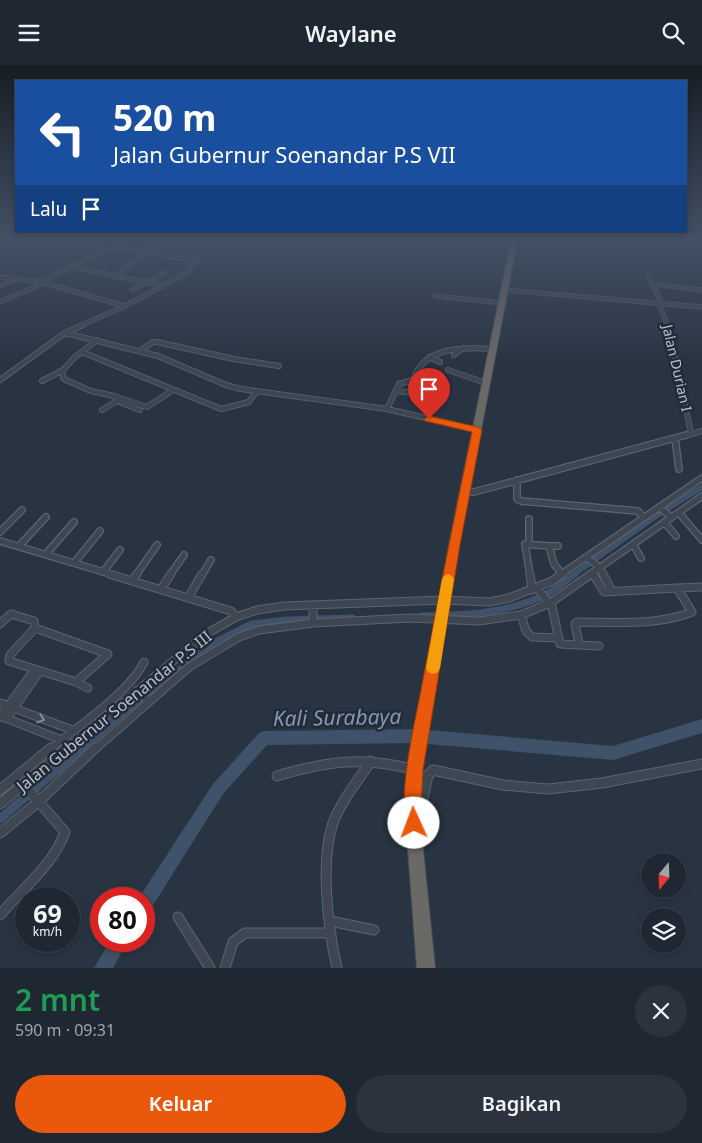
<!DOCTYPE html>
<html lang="id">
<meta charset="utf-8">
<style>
:root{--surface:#1f2732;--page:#2c333e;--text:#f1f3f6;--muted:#a1a5ac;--line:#3c444d;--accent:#ea580c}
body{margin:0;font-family:"Noto Sans",sans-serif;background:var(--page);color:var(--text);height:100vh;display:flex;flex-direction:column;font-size:19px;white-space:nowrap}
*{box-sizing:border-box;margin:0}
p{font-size:16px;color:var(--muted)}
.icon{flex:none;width:28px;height:28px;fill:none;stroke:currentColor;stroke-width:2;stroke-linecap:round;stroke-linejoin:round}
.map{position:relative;height:903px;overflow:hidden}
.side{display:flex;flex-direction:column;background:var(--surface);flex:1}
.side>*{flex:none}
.hud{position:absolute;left:15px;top:15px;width:672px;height:152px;border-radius:0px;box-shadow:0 2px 8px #0003,0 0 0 1px var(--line);background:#1a4fa0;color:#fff;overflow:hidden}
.needle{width:32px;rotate:199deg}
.tools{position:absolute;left:641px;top:788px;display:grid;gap:10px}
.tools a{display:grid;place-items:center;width:45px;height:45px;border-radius:50%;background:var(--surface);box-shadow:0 2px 8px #0003,0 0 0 1px var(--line);font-size:25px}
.speed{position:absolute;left:15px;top:822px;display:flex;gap:10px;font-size:25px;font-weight:700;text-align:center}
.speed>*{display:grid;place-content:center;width:65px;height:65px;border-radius:50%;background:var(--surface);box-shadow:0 2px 8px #0003,0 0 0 1px var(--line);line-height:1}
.speed small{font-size:12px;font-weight:400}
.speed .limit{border:8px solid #d22;background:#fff;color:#111}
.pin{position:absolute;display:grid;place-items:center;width:42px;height:42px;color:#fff;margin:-51px -21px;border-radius:50% 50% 50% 0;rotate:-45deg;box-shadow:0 0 5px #0007}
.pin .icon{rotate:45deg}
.me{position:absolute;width:55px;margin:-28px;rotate:358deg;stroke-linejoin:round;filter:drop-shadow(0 0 4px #0008)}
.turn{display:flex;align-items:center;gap:18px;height:105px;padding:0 15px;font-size:22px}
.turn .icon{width:65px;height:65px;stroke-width:2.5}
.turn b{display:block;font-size:35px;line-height:42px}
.then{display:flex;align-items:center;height:48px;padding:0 15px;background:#0003;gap:10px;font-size:19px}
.round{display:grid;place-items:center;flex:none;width:52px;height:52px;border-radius:26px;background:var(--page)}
.overview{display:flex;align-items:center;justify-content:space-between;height:85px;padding:0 15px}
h1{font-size:30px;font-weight:600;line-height:38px;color:#1e9e55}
.action{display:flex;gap:10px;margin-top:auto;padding:10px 15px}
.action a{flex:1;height:58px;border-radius:30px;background:var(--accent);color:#fff;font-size:20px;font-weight:600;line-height:58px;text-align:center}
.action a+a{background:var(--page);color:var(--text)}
header{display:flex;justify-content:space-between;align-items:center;height:65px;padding:0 15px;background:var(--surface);font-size:22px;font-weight:600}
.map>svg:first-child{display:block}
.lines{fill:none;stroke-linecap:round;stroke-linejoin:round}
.canal-far2{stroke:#40516a;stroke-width:5.5}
.canal-far1{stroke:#40516a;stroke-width:7}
.canal{stroke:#40516a;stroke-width:9}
.river{fill:#40516a;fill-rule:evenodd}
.minor-far4-casing{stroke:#5c6470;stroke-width:5}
.minor-far3-casing{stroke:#5c6470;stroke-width:6}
.minor-far2-casing{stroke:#5c6470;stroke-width:8}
.minor-far1-casing{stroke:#5c6470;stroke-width:9}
.minor-casing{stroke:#5c6470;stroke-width:11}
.trunk-casing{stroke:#48515d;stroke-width:2}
.minor-far4{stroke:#3e4652;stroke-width:4}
.minor-far3{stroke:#3e4652;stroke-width:4.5}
.minor-far2{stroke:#3e4652;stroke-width:5.5}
.minor-far1{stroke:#3e4652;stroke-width:7}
.minor{stroke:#3e4652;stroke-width:9}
.trunk{fill:#6a6966;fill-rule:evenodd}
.oneway{stroke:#838a95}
.route{fill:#ea580c;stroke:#983908}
.slow{fill:#f59e0b}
.labels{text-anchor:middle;stroke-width:5;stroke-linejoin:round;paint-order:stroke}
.far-street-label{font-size:14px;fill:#bbc1cc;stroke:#222b38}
.street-label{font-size:16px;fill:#bbc1cc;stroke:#222b38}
.near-water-label{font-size:21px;font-style:italic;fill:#8597b1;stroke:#222b38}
</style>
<header><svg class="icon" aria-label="menu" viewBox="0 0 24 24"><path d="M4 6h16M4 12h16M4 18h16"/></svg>Waylane<svg class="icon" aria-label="search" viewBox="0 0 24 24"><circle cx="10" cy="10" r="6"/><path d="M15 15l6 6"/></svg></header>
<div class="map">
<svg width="702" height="903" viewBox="0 0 702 903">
<rect width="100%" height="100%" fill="#293442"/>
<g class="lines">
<!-- canal-far2 -->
<path class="canal-far2" d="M 573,510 L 659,449 L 702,422"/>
<!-- canal-far1 -->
<path class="canal-far1" d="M 421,551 C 463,550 504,549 543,531 C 554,526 565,516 575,509
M 81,685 L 127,645 L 216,577 L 252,559 L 288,555 L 352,553"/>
<!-- canal -->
<path class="canal" d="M 0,754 L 82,683"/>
<!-- river -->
<path class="river" d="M 702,654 L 702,668 L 613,695 L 416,678 L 267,680 L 223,729 L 150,845 L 144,847 L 144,834 L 138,834 L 213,719 L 259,668 L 264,666 L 416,664 L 613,681 Z
M 110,876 L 128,876 L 113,903 L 94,903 Z"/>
<defs>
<path id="minor-far4" d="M 163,172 L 207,180
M 115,181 L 197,196
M 73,202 L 164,221
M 115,211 L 148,187
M 648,211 L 662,239
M 0,212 L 41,217 L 125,241
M 41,217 L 132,172
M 653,219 L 702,225
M 0,221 L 16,214
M 132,225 L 166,207
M 505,225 L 702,242
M 435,231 L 503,238
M 0,237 L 44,218
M 659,239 L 668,261
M 80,261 L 125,241 L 188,207 L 211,172"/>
<path id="minor-far3" d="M 668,260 L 691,368
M 65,268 L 158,291 L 226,320 L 241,324 L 387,344 L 478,365
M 140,286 L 153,277 L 157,277 L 234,294 L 279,301
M 82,287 L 221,344 L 249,337 L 256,327
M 454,290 L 463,283
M 429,292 L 440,297
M 63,305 L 63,313 L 66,315 L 91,326 L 114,331 L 117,336 L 140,345
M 448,305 L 486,318
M 0,315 L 65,268 L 83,260
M 42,316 L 63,305 L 74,293 L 97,275
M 410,317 L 440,327
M 397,326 L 421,329 L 439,335
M 114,331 L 147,342 L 173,325
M 387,344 L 399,319 L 413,315 C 424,281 463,282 493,284
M 102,345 L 117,336
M 681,372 L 702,366"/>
<path id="minor-far2" d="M 675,373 L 679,404
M 517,415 L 517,434 L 521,436 L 638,446 L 643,452
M 465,426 L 474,427 L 686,370
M 659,442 L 671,452
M 679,448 L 702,475
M 529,454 L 529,479
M 664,457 L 676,471
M 0,467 L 22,445
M 0,476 L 114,510
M 633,479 L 641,493
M 19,481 L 46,452
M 549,481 L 558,481
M 46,489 L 74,457
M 586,492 L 599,502 L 604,510
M 74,498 L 100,466
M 103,507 L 120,485
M 592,508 L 594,510
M 136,510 L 157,480
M 170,510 L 184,490
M 202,510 L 211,495
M 530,510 L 525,479 L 549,481 L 554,499 L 562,509
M 560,510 L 702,413
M 589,510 L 702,431"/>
<path id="minor-far1" d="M 109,509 L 231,546 L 236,552
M 530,509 L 532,525
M 603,509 L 612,526
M 132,516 L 137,509
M 537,523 L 552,542 L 560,579 L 599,581
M 677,523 L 702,522
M 161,524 L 171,509
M 188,533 L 202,509
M 313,541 L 313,558
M 521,550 L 526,566 L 532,572 L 559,573
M 0,559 L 11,549 L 34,556 L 35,563
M 35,563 L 10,590 L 9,596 L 76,617 L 88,623
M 35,563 L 108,589 L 76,617
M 579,579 L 575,559 L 577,557 C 614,557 657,561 692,547 L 677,523 L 604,527 L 593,509
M 137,625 L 149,637
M 0,638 L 75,666
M 0,651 L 72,679
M 3,653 L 1,651 L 34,605
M 4,653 L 7,653 L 40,606
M 49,685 C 77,662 129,628 144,597
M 66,685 L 206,569 L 236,552 L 257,545 L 284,541 L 444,535 L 489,537 L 509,533 L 552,516 L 562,509
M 94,685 L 189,602 L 239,572 L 259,565 L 313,558 L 410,553 L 479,556 L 521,550 L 550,538 L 591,509"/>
<path id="minor" d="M 277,711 C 327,696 364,691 415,705
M 0,725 L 51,683
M 0,739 L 67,683
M 412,745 L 422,739 L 428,710 L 433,705 L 503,720 L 548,724 L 602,718 L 702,699
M 0,768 L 37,738 L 95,683
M 0,850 C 22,824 54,799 65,767 L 24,720
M 178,852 L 210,903
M 330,856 L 374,865
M 225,903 L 233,877 L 245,868 L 331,868
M 337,903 C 328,864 320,796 333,758 C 341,736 358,716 371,696"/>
<path id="trunk" d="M 512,172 L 518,172 L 459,480 L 420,716 L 419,745 L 435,903 L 417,903 L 405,745 L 406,716 L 449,480 Z"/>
</defs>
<!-- minor-far4 casing -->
<use href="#minor-far4" class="minor-far4-casing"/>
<!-- minor-far3 casing -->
<use href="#minor-far3" class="minor-far3-casing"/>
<!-- minor-far2 casing -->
<use href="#minor-far2" class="minor-far2-casing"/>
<!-- minor-far1 casing -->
<use href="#minor-far1" class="minor-far1-casing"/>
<!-- minor casing -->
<use href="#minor" class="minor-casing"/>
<!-- trunk casing -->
<use href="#trunk" class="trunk-casing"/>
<!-- minor-far4 -->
<use href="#minor-far4" class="minor-far4"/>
<!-- minor-far3 -->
<use href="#minor-far3" class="minor-far3"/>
<!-- minor-far2 -->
<use href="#minor-far2" class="minor-far2"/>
<!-- minor-far1 -->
<use href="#minor-far1" class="minor-far1"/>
<!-- minor -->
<use href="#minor" class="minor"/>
<!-- trunk -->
<use href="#trunk" class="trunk"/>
</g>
<!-- one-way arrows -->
<defs><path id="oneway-chevron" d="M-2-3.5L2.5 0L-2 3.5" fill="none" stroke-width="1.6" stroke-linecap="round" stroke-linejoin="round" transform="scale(1.25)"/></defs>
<use class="oneway" href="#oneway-chevron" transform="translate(41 654) rotate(21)"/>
<!-- sky -->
<linearGradient id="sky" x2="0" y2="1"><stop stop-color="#171d24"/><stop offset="0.58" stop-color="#435065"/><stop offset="1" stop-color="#435065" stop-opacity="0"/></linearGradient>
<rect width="702" height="299" fill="url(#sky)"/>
<!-- route -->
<path class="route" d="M 429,351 L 478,362 L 482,365 L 460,480 L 423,705 L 421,744 L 422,758 L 420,764 L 414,766 L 408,764 C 396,735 415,657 421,625 C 437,539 454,453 472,367 L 425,356 L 424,354 Z"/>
<!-- slow -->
<path class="slow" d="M 448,509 L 452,511 L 454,514 L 440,603 L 438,607 L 433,609 L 428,607 L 426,603 L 442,514 L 444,511 Z"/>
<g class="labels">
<!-- far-street labels -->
<g class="far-street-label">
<text transform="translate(677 303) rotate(77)" y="5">Jalan Durian I</text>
</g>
<!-- street labels -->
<g class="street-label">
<text transform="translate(114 646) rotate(-39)" y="6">Jalan Gubernur Soenandar P.S III</text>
</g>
<!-- near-water labels -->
<g class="near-water-label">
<text transform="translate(337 653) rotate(-1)" y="7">Kali Surabaya</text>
</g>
</g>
</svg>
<div class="tools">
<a><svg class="needle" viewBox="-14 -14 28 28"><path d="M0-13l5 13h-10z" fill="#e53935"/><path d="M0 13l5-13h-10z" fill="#a1a5ac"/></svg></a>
<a><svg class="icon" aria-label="layers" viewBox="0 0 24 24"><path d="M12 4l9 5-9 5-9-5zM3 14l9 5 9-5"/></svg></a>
</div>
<div class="speed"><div>69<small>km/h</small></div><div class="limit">80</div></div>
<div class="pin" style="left:429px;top:354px;background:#d93025"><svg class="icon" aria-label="arrive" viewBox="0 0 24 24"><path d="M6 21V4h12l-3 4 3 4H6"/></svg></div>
<svg class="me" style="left:414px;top:758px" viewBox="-20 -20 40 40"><circle r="19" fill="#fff"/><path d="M0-13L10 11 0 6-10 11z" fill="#ea580c"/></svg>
<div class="hud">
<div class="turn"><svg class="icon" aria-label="left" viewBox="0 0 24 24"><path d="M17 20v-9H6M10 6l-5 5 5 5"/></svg><div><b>520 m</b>Jalan Gubernur Soenandar P.S VII</div></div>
<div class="then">Lalu<svg class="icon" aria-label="arrive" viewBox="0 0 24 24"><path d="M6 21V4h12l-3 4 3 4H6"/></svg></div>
</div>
</div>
<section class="side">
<div class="overview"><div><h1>2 mnt</h1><p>590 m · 09:31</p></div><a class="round"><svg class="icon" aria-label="close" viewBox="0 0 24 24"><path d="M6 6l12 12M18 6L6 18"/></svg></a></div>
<div class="action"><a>Keluar</a><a>Bagikan</a></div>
</section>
